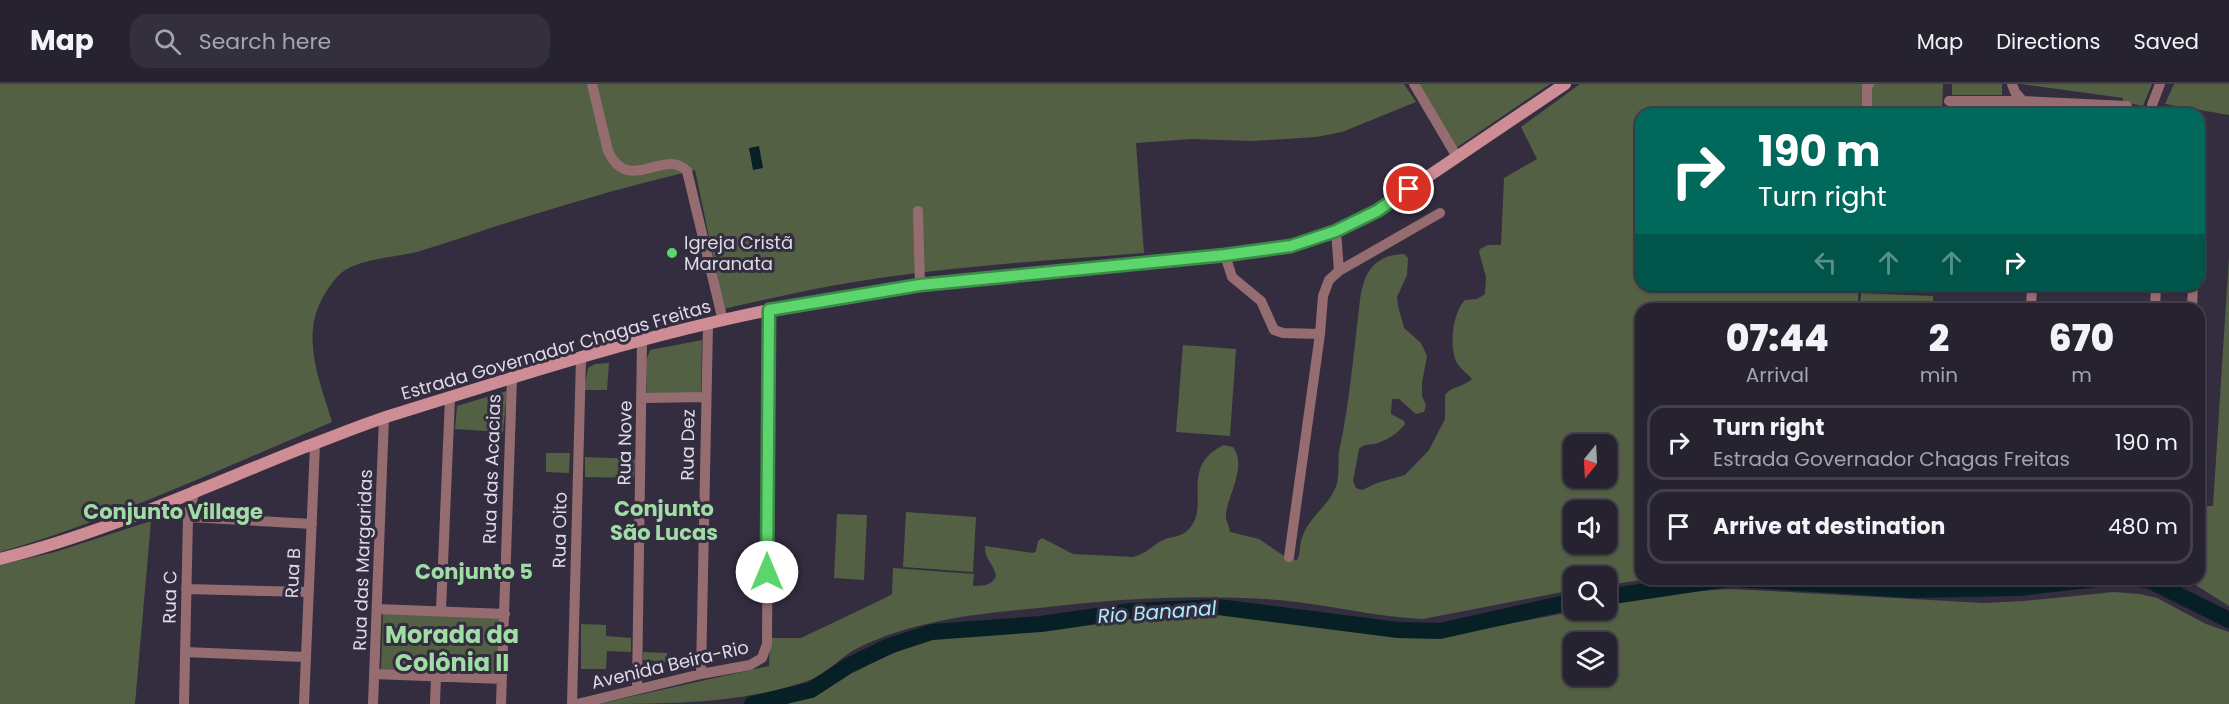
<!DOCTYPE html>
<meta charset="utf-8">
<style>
:root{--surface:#272230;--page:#332f3c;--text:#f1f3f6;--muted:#a4a4ab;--line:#433f4c}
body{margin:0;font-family:Poppins,sans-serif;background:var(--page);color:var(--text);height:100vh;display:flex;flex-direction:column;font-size:22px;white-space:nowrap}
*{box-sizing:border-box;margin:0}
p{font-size:20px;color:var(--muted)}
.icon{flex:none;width:33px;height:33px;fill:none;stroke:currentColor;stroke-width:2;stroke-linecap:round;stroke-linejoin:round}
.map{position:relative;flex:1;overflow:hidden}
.panel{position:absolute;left:1635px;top:219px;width:570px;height:282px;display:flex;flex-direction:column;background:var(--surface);border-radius:18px;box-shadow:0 2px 4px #0004,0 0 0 2px var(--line)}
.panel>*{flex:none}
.guide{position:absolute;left:1635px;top:24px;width:570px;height:183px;border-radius:18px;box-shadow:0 2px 4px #0004,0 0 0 2px var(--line);background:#00695c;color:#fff;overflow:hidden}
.needle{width:39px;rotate:198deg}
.tools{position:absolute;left:1563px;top:350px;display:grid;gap:12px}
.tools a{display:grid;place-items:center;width:54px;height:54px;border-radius:12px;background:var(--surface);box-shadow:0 2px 4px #0004,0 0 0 2px var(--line);font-size:30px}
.pin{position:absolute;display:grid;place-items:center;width:51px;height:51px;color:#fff;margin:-26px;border:3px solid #fff;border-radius:50%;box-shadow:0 2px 6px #0007}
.me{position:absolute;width:66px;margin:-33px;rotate:0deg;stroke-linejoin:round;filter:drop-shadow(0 0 4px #0008)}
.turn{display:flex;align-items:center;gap:21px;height:126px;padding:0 24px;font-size:27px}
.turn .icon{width:78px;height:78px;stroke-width:2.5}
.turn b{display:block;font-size:42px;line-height:51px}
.lanes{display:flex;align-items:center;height:57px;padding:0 24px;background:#0003;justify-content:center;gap:30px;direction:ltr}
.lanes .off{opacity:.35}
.eta{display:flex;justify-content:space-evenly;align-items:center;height:102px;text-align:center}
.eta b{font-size:36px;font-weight:800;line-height:42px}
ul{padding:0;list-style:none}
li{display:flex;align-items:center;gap:18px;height:75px;margin:0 12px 9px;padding:0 12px;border:3px solid var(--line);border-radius:18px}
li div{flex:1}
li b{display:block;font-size:22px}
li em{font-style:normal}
header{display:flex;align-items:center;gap:36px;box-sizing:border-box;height:84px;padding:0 30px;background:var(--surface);border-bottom:2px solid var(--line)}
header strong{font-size:28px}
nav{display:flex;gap:33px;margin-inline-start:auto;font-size:21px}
.search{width:420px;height:54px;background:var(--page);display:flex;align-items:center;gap:15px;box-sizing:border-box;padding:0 21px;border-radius:18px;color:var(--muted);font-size:22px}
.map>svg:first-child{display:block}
.green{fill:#536044;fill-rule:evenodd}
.water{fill:#062026}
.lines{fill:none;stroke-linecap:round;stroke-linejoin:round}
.river{stroke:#062026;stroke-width:16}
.minor{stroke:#956d71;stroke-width:10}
.secondary{stroke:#ce8d95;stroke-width:12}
.route-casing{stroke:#3c8a47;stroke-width:15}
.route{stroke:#5cd56d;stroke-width:10}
.poi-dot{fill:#5cd56d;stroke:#342d40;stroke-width:2}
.labels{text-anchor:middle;stroke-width:6;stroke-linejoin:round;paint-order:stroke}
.poi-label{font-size:18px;fill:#dedae6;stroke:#342d40;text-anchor:start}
.street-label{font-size:18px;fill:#dedae6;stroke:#342d40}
.water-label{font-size:20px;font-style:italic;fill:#abebfc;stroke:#342d40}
.quarter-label{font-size:21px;font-weight:bold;fill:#a0dda4;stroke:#342d40}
.district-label{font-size:24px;font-weight:bold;fill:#a0dda4;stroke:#342d40}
</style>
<header>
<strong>Map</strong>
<div class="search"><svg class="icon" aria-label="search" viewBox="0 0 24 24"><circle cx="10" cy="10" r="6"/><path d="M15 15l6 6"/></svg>Search here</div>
<nav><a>Map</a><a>Directions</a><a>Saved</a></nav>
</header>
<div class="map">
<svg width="2229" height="620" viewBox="0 0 2229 620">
<rect width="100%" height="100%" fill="#342d40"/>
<!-- green -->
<path class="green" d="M 0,0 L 1404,0 L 1416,18 L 1342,48 L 1316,53 L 1252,57 L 1192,55 L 1136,59 L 1144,169 C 1042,177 938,183 836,201 C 799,208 761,216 724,225 L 695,86 C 640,99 586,114 532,131 C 495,142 457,156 420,167 C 396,174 355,174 338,192 C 295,240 316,285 332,338 C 223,384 115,435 0,468 Z
M 1418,0 L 1550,0 L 1456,64 Z
M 1580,0 L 1943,0 L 1942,30 L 1641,30 L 1641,201 L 1858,201 L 1858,225 L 1641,225 L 1641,495 L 1649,495 L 1607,501 L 1606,492 L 1574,492 L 1573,506 L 1423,535 C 1374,533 1327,520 1279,516 C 1196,510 1121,514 1039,524 C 1006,527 972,530 940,537 C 911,543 880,552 854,566 C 840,574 828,588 813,595 C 745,620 670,620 598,620 L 769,582 L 770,554 L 801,554 L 887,513 L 892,510 L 893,484 L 974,490 L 973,502 C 982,502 992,502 996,492 C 994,480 984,474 985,462 L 1033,469 L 1036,467 L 1038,457 L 1042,454 L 1073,470 L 1133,473 C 1145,470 1151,463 1161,457 C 1170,452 1179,454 1187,447 C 1213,424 1177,383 1224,361 L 1233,363 C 1247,382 1229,409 1226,429 C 1225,436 1229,441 1230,448 L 1259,455 L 1287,474 L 1297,476 C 1301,469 1299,461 1302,454 C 1308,433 1331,421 1337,399 C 1340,387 1337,374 1340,363 C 1350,315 1354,265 1360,216 C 1364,189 1373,171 1404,170 L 1408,174 L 1407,191 L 1397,213 L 1398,222 L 1404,244 L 1421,259 L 1427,272 L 1422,299 L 1422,312 L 1426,321 L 1424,328 L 1416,330 L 1399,315 L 1392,315 L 1391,330 L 1404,337 L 1405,340 C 1399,349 1384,358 1374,360 C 1367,361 1364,360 1359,365 L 1353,397 L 1356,404 L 1362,406 L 1377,399 L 1405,391 L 1429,366 L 1445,335 L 1445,311 C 1452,302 1464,303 1472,295 C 1467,289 1459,284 1456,277 C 1449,261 1453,228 1465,216 L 1477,215 L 1485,210 L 1486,193 L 1479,168 L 1480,165 L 1488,161 L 1501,161 L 1504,94 L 1537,75 L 1521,43 ZM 1574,360 L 1606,360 L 1606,393 L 1574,393 ZM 1574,426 L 1606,426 L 1606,459 L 1574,459 Z
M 1952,0 L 2002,0 L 2002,11 L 1952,11 Z
M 2021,0 L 2152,0 L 2143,22 L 2123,18 L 2123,14 Z
M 2174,0 L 2229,0 L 2229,31 L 2165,20 Z
M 2229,173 L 2229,522 L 2186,495 L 2199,495 L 2199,422 L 2213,422 Z
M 1861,209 L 1933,212 L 1933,225 L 1860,225 Z
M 702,256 L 701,311 L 647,311 L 646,277 L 650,266 Z
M 1183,261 L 1236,265 L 1230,352 L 1176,348 Z
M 609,279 L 607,306 L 584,306 L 588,284 L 595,280 Z
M 507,307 L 503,348 L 455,345 L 457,322 Z
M 546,369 L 570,369 L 569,389 L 546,388 Z
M 585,373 L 635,375 L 634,394 L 585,393 Z
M 906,428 L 976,433 L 973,488 L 903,483 Z
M 837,430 L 867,431 L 864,496 L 834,494 Z
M 151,437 L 135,620 L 0,620 L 0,481 L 55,468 Z
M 1733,505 L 1984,519 L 2024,517 L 2114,508 L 2140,510 L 2157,514 L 2206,540 L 2229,548 L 2229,620 L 783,620 L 808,614 L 853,587 L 924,556 L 959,549 L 1014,547 L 1133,534 L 1213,529 L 1380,551 L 1413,554 L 1436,554 L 1586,525 L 1606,525 L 1607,521 C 1648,513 1691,506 1733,505 ZM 1574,558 L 1606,558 L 1606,591 L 1574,591 Z
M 383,529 L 500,532 L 497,590 L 381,586 Z
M 581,540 L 606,541 L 606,552 L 631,554 L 631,568 L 607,567 L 606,585 L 581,585 Z
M 643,568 L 667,569 L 667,578 L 643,576 Z"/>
<!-- water -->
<path class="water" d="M 759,62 L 763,84 L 753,86 L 749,64 Z"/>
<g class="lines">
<!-- river -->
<path class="river" d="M 1735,495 L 1911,506 L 2019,504 L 2097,495
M 2139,495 L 2150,497 L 2229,536
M 1606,513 L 1727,495
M 752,620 L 811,606 L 848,582 L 889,562 L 932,548 L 1041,540 L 1131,527 L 1218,523 L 1398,546 L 1440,547 L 1574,517"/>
<!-- minor -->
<path class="minor" d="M 592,0 L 608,67 C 629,112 664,63 687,87 L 723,237
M 1414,0 L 1457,73
M 2012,0 L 2015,8 L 2034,30
M 1949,17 L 2023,17 L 2127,22
M 1867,30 L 1867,2 L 1869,0
M 2155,30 L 2152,27 L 2152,21 L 2160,0
M 2199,41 L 2201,47 L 2199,88
M 918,127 L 920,201
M 1336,147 L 1339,187
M 1225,171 L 1232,193 L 1261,217 L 1274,246 L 1283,249 L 1320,250
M 1941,222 L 2017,225
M 2031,225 L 2032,201
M 2155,225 L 2156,201
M 2192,225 L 2193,201
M 643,314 L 705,313
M 167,418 L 188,433 L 184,620
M 188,432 L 195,406
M 188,433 L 312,440
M 1289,473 L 1320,250 L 1323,212 L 1329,196 L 1339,187 L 1440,129
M 186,505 L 309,508
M 378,525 L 505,530
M 441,526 L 450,314
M 185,568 L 305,573
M 374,590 L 502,595
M 701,590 L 708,240
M 637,605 L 642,257
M 304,620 L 315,360
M 373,620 L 384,333
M 435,620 L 436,592
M 501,620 L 512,294
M 572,620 L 581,274
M 577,620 L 701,590 L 750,581 L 762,574 L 767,560 L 769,226"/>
<!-- secondary -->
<path class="secondary" d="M 0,475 C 105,449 204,403 305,363 C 333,353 361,341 389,332 C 514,293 640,252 770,226 C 920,196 1073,186 1225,171 L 1291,162 L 1336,147 L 1377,127 L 1565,0"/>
</g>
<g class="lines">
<defs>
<path id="route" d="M 767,488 L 769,226 L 920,201 L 1225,171 L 1291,162 L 1336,147 L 1377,127 L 1409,105"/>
</defs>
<!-- route casing -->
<use href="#route" class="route-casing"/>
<!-- route -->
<use href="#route" class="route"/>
</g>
<!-- markers -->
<circle class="poi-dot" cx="672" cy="169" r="6"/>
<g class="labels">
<!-- poi labels -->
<g class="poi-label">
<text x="684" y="165">Igreja Cristã<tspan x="684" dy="21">Maranata</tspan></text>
</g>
<!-- street labels -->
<g class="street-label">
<text transform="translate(556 266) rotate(-16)" y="6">Estrada Governador Chagas Freitas</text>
<text transform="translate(625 359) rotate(-89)" y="6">Rua Nove</text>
<text transform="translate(688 361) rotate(-89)" y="6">Rua Dez</text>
<text transform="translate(492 385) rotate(-88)" y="6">Rua das Acacias</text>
<text transform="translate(560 446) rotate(-89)" y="6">Rua Oito</text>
<text transform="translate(363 476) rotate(-88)" y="6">Rua das Margaridas</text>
<text transform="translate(293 489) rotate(-87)" y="6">Rua B</text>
<text transform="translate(170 513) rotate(-89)" y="6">Rua C</text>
<text transform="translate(670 581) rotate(-13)" y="6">Avenida Beira-Rio</text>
</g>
<!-- water labels -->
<g class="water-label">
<text transform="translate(1157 528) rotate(-4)" y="7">Rio Bananal</text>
</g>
<!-- quarter labels -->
<g class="quarter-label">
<text x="664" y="432">Conjunto<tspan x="664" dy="24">São Lucas</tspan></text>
<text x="173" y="435">Conjunto Village</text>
<text x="474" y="495">Conjunto 5</text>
</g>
<!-- district labels -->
<g class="district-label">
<text x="452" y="559">Morada da<tspan x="452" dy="28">Colônia II</tspan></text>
</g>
</g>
</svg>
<div class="tools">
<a><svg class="needle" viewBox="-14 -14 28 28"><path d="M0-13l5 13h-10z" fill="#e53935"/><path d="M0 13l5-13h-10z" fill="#a4a4ab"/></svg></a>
<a><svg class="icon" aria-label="sound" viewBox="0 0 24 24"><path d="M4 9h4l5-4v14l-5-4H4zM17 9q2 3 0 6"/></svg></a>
<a><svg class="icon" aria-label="search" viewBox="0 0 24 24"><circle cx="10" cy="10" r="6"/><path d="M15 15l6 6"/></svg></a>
<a><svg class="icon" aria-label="layers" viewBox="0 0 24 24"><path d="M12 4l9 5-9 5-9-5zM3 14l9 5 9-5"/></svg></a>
</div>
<div class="pin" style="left:1409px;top:105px;background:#d93025"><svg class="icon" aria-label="arrive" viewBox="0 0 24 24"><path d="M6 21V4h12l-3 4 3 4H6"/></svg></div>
<svg class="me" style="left:767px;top:488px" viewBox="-20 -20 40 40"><circle r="19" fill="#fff"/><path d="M0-13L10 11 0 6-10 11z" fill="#5cd56d"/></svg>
<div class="guide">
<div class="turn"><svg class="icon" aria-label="right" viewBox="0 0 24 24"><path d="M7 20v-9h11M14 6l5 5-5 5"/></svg><div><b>190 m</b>Turn right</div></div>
<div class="lanes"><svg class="icon off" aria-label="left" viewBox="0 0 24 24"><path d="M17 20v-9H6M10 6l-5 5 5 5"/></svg><svg class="icon off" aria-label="ahead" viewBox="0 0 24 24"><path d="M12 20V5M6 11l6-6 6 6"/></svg><svg class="icon off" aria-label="ahead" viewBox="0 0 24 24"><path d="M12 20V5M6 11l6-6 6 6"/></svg><svg class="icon" aria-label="right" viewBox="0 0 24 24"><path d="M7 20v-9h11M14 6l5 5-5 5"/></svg></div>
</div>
<section class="panel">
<div class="eta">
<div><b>07:44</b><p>Arrival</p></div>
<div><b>2</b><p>min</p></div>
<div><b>670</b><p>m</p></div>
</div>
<ul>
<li><svg class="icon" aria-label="right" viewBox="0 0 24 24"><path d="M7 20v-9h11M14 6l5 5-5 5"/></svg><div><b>Turn right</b><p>Estrada Governador Chagas Freitas</p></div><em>190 m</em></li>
<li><svg class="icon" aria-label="arrive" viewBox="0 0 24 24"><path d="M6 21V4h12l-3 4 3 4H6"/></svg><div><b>Arrive at destination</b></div><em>480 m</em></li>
</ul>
</section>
</div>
